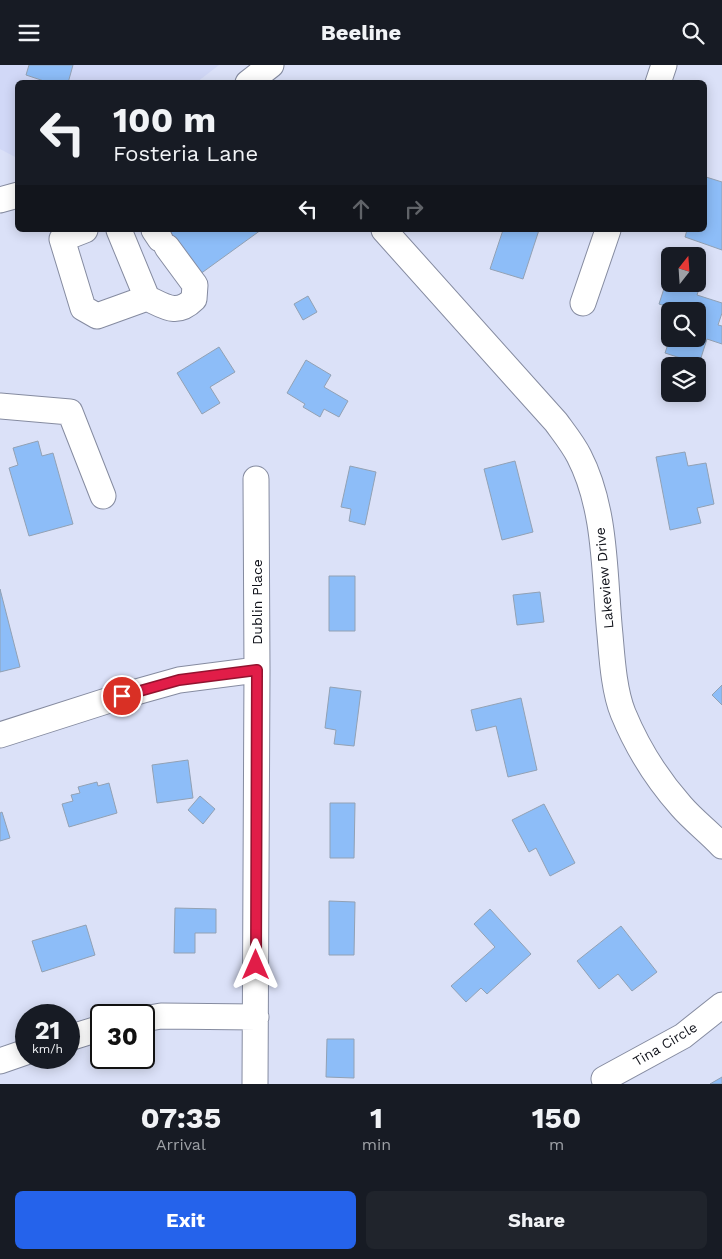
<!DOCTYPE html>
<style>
:root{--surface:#171b24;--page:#20242c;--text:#f1f3f6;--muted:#9ea1a6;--accent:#2563eb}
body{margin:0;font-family:"Work Sans",sans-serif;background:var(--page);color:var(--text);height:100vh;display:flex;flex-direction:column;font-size:19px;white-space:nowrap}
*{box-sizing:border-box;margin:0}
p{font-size:16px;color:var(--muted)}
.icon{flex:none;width:28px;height:28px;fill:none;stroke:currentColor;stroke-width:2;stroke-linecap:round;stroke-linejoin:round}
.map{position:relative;height:1019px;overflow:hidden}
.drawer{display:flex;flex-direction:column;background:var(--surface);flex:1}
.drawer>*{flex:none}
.hud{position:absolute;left:15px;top:15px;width:692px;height:152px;border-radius:8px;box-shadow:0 2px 12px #0003;background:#171b24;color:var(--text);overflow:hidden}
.needle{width:32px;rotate:17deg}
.buttons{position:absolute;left:661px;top:182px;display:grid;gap:10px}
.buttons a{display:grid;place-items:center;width:45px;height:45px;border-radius:8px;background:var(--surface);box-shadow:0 2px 12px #0003;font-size:25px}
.speed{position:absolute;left:15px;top:939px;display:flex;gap:10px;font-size:25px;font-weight:700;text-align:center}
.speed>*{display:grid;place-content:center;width:65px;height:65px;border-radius:50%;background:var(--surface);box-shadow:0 2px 12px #0003;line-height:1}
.speed small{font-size:12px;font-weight:400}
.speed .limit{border:2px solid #111;border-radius:8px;background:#fff;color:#111}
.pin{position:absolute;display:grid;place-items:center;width:42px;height:42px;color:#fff;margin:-21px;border:2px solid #fff;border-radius:50%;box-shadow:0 1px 5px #0007}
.me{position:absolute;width:55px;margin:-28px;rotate:0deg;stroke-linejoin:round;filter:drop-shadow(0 0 4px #0008)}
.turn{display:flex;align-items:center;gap:18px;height:105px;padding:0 15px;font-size:22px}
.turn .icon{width:65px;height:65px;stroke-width:2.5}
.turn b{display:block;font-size:35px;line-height:42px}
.lanes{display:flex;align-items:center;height:48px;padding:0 15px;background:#0003;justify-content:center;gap:25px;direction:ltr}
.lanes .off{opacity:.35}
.eta{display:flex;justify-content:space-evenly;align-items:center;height:85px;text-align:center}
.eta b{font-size:30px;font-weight:700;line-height:35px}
.button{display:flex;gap:10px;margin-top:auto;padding:10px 15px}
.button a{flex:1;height:58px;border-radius:8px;background:var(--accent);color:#fff;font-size:20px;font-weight:700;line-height:58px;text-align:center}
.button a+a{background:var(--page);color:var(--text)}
header{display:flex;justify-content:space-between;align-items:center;height:65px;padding:0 15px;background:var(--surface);font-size:22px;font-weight:700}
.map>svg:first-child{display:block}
.built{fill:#d1d8f7}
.building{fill:#8dbdf8;stroke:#92a1b4}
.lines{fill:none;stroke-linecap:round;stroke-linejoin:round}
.minor-casing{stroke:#858ba0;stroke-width:27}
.minor{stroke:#fff;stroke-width:25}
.route-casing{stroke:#92132f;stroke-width:12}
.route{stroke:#e11d48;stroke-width:9}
.labels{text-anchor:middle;stroke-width:4;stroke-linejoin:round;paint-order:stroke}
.street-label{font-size:14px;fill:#10121a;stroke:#fff}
</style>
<header><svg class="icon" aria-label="menu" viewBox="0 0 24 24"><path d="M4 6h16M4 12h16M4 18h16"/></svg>Beeline<svg class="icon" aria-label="search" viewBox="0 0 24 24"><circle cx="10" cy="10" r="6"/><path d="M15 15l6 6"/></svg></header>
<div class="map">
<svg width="722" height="1019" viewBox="0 0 722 1019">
<rect width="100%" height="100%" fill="#dbe1f8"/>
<!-- built -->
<path class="built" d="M 0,0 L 219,0 L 197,17 L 18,18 L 17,93 L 0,84 Z"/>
<!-- building -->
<path class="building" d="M 29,0 L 73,0 L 68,18 L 50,18 L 26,10 Z
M 706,112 L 722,117 L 722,185 L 685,172 L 687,165 L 705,165 Z
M 159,165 L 261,165 L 196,212 Z
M 503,165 L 539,165 L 523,214 L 490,204 Z
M 668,211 L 670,211 L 670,219 L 693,219 L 700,221 L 697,230 L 722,238 L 722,248 L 718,260 L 722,261 L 722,279 L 707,274 L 699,299 L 665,288 L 670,273 L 698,274 L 698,246 L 679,246 L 659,239 Z
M 308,231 L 317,247 L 303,255 L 294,239 Z
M 219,282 L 235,307 L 210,322 L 220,338 L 202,349 L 177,308 Z
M 306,295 L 331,310 L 324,322 L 348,336 L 339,352 L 324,344 L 320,352 L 303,342 L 305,339 L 287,328 Z
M 38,376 L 42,391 L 53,388 L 73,459 L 29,471 L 9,403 L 18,400 L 13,383 Z
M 685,387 L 688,401 L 706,398 L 714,439 L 697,443 L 701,458 L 670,465 L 656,392 Z
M 515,396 L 533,467 L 502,475 L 484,404 Z
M 350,401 L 376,407 L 365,460 L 349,456 L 351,444 L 341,442 Z
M 329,511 L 355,511 L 355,566 L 329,566 Z
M 0,524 L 20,602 L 0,607 Z
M 540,527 L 544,557 L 517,560 L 513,530 Z
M 722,620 L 722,640 L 712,630 Z
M 330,622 L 361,626 L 354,681 L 334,679 L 336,665 L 325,663 Z
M 521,633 L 537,705 L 508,712 L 496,661 L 476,666 L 471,645 Z
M 188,695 L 193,733 L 157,738 L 152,700 Z
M 97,717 L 98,721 L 109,718 L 117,748 L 69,762 L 62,739 L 73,736 L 71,730 L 80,728 L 78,722 Z
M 200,731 L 215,744 L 203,759 L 188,745 Z
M 330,738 L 355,738 L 354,793 L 330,793 Z
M 544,739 L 575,798 L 550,811 L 536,783 L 529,787 L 512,755 Z
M 2,747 L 10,773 L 0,776 L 0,748 Z
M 329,836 L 355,837 L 354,890 L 329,890 Z
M 175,843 L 216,844 L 216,868 L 195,868 L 195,888 L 174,888 Z
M 490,844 L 531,889 L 487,929 L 481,923 L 466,937 L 451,921 L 495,882 L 474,859 Z
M 86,860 L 95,890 L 42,907 L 32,876 Z
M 621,861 L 657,907 L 632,926 L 618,909 L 599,924 L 577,896 Z
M 327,974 L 354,974 L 354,1013 L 326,1012 Z
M 722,1012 L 722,1019 L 710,1019 Z"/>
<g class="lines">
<defs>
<path id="minor" d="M 248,18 L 271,0
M 658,18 L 664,0
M 0,135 L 18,130
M 85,165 L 62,174 L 83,243 L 97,251 L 147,233
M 119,165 L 147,233 C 166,242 177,251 194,234 L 195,220 L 167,182
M 154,165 L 160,174
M 384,165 L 556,357 C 564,368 573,379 579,391 C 607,445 604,512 610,570 C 612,593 614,626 623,648 C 637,682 657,714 681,741 C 693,755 709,767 722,781
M 583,238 L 608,165
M 0,341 L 70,347 L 103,431
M 0,670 L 122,631 L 179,615 L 257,605
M 144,954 L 161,951 L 256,952
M 69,973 L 101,963
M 0,996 L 26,987
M 604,1014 L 683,971 L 722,940
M 255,1019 L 257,605 L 256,414"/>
</defs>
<!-- minor casing -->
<use href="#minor" class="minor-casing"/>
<!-- minor -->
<use href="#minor" class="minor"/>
</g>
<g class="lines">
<defs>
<path id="route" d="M 122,631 L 179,615 L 257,605 L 256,900"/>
</defs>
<!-- route casing -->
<use href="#route" class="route-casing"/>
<!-- route -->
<use href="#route" class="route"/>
</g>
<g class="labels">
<!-- street labels -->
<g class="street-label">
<text transform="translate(604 513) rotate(-95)" y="5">Lakeview Drive</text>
<text transform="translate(257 537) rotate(-90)" y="5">Dublin Place</text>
<text transform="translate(665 979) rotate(-31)" y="5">Tina Circle</text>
</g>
</g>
</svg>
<div class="buttons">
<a><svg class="needle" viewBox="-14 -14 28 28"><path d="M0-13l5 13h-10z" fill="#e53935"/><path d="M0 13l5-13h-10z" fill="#9ea1a6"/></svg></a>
<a><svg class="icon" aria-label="search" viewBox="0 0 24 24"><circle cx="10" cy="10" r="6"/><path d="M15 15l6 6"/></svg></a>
<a><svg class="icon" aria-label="layers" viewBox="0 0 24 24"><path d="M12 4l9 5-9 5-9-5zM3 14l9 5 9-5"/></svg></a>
</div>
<div class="speed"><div>21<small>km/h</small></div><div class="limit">30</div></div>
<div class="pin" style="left:122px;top:631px;background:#d93025"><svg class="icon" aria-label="arrive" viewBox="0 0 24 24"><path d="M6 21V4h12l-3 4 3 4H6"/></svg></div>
<svg class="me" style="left:256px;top:900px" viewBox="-20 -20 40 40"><path d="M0-17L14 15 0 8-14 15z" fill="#e11d48" stroke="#fff" stroke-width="4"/></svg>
<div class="hud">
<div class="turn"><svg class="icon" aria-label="left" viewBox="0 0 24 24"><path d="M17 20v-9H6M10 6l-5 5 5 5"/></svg><div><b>100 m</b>Fosteria Lane</div></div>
<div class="lanes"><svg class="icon" aria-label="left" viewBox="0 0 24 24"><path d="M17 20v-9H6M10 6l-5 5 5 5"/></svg><svg class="icon off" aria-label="ahead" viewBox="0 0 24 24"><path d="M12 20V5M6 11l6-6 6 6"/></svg><svg class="icon off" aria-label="right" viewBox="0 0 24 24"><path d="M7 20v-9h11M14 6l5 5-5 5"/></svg></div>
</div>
</div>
<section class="drawer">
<div class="eta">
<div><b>07:35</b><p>Arrival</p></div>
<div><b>1</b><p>min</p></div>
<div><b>150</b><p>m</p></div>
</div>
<div class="button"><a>Exit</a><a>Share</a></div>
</section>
